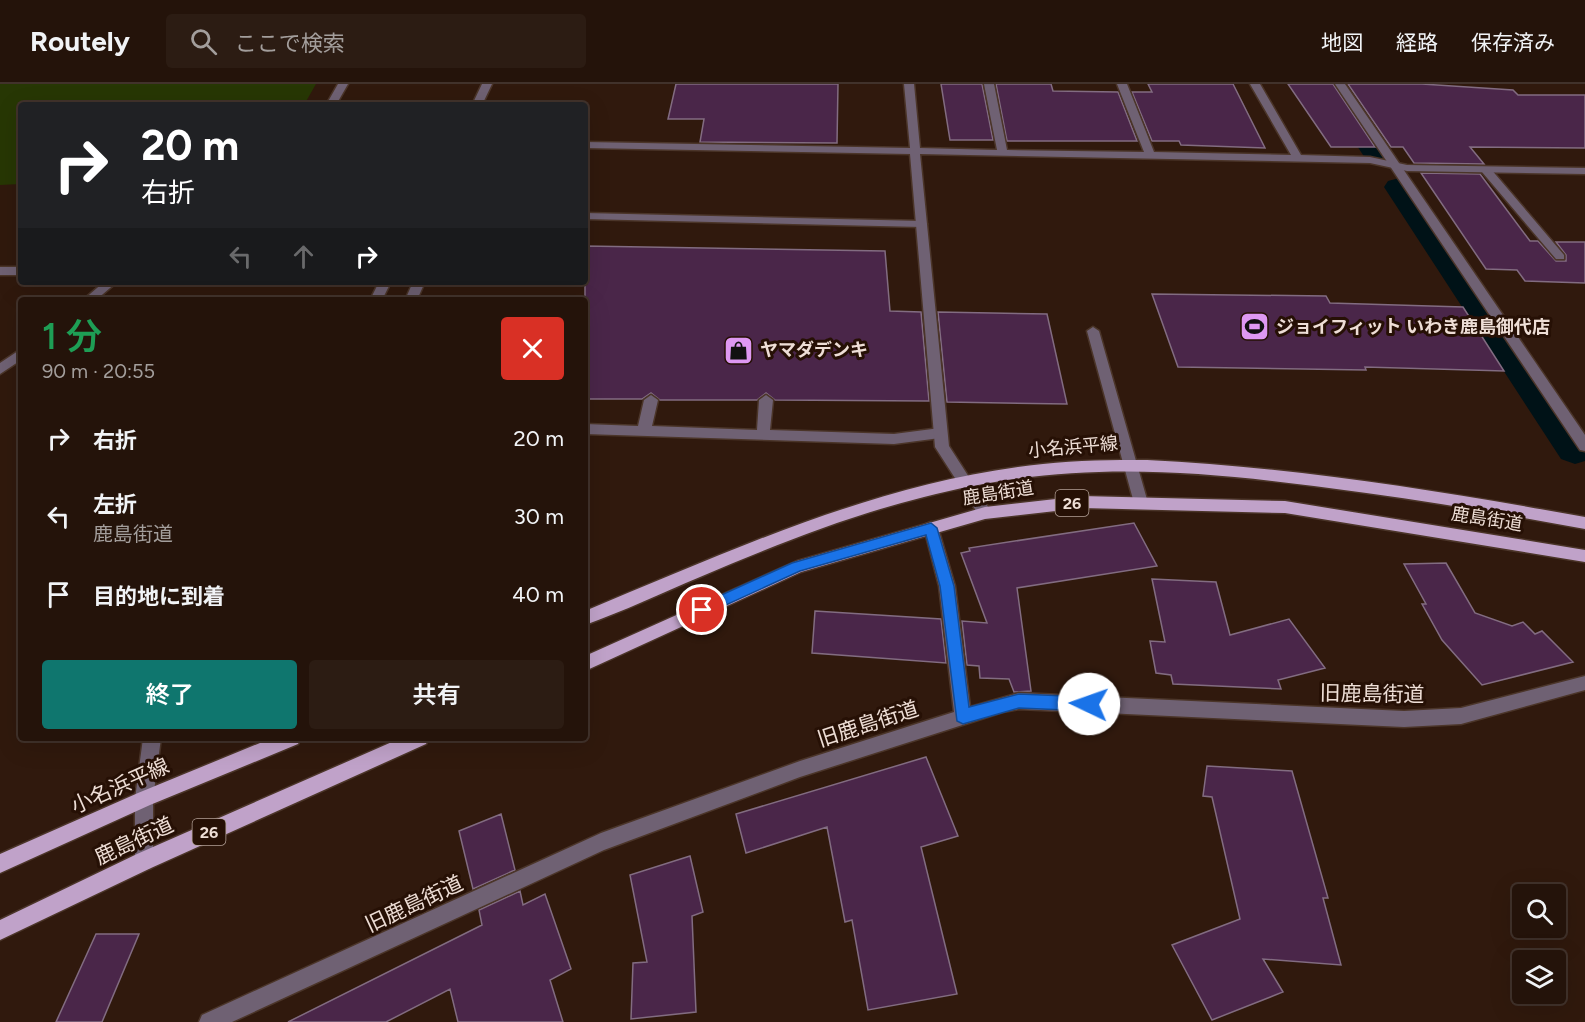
<!DOCTYPE html>
<html lang="ja">
<meta charset="utf-8">
<style>
:root{--surface:#24130a;--page:#2c1c13;--text:#f1f3f6;--muted:#a39e9c;--line:#41322b;--accent:#0f766e}
body{margin:0;font-family:Figtree,"Noto Sans JP",sans-serif;background:var(--page);color:var(--text);height:100vh;display:flex;flex-direction:column;font-size:22px;white-space:nowrap}
*{box-sizing:border-box;margin:0}
p{font-size:20px;color:var(--muted)}
.icon{flex:none;width:33px;height:33px;fill:none;stroke:currentColor;stroke-width:2;stroke-linecap:round;stroke-linejoin:round}
.map{position:relative;flex:1;overflow:hidden}
.details{position:absolute;left:18px;top:213px;width:570px;height:444px;display:flex;flex-direction:column;background:var(--surface);border-radius:6px;box-shadow:0 6px 24px #0002,0 0 0 2px var(--line)}
.details>*{flex:none}
.banner{position:absolute;left:18px;top:18px;width:570px;height:183px;border-radius:6px;box-shadow:0 6px 24px #0002,0 0 0 2px var(--line);background:#202124;color:#fff;overflow:hidden}
.tools{position:absolute;left:1512px;top:800px;display:grid;gap:12px}
.tools a{display:grid;place-items:center;width:54px;height:54px;border-radius:6px;background:var(--surface);box-shadow:0 6px 24px #0002,0 0 0 2px var(--line);font-size:30px}
.pin{position:absolute;display:grid;place-items:center;width:51px;height:51px;color:#fff;margin:-26px;border:3px solid #fff;border-radius:50%;box-shadow:0 2px 6px #0007}
.me{position:absolute;width:66px;margin:-33px;rotate:273deg;stroke-linejoin:round;filter:drop-shadow(0 0 4px #0008)}
.turn{display:flex;align-items:center;gap:21px;height:126px;padding:0 24px;font-size:27px}
.turn .icon{width:78px;height:78px;stroke-width:2.5}
.turn b{display:block;font-size:42px;line-height:51px}
.lanes{display:flex;align-items:center;height:57px;padding:0 24px;background:#0003;justify-content:center;gap:30px;direction:ltr}
.lanes .off{opacity:.35}
.round{display:grid;place-items:center;flex:none;width:63px;height:63px;border-radius:6px;background:var(--page)}
.summary{display:flex;align-items:center;justify-content:space-between;height:102px;padding:0 24px}
h1{font-size:36px;font-weight:600;line-height:45px;color:#1e9e55}
.cta{display:flex;gap:12px;margin-top:auto;padding:12px 24px}
.cta a{flex:1;height:69px;border-radius:6px;background:var(--accent);color:#fff;font-size:24px;font-weight:600;line-height:69px;text-align:center}
.cta a+a{background:var(--page);color:var(--text)}
ul{padding:0;list-style:none}
li{display:flex;align-items:center;gap:18px;height:78px;padding:0 24px}
li div{flex:1}
li b{display:block;font-size:22px}
li em{font-style:normal}
header{display:flex;align-items:center;gap:36px;box-sizing:border-box;height:84px;padding:0 30px;background:var(--surface);border-bottom:2px solid var(--line)}
header strong{font-size:28px}
nav{display:flex;gap:33px;margin-inline-start:auto;font-size:21px}
.search{width:420px;height:54px;background:var(--page);display:flex;align-items:center;gap:15px;box-sizing:border-box;padding:0 21px;border-radius:6px;color:var(--muted);font-size:22px}
.map>svg:first-child{display:block}
.green{fill:#273704}
.lines{fill:none;stroke-linecap:round;stroke-linejoin:round}
.canal{fill:#001217;fill-rule:evenodd}
.building{fill:#4a2649;stroke:#826c81;stroke-width:1.5}
.service-casing{stroke:#4b3529;stroke-width:3}
.pedestrian-casing{stroke:#4b3529;stroke-width:3}
.minor-casing{stroke:#4b3529;stroke-width:3}
.primary-casing{stroke:#4b3529;stroke-width:3}
.service{fill:#6f6173;fill-rule:evenodd}
.pedestrian{fill:#6f6173;fill-rule:evenodd}
.minor{fill:#6f6173;fill-rule:evenodd}
.primary{fill:#c0a2c9;fill-rule:evenodd}
.route{fill:#1a73e8;stroke:#114b97;stroke-width:1.5}
.labels{text-anchor:middle;stroke-width:6;stroke-linejoin:round;paint-order:stroke}
.shield{fill:#261005;stroke:#b2a097;stroke-width:1.5}
.shield-label{font-size:16px;font-weight:bold;fill:#eeded6}
.poi-label{font-size:18px;font-weight:bold;fill:#eeded6;stroke:#261005;text-anchor:start}
.street-label{font-size:18px;fill:#eeded6;stroke:#261005}
.near-street-label{font-size:21px;fill:#eeded6;stroke:#261005}
</style>
<header>
<strong>Routely</strong>
<div class="search"><svg class="icon" aria-label="search" viewBox="0 0 24 24"><circle cx="10" cy="10" r="6"/><path d="M15 15l6 6"/></svg>ここで検索</div>
<nav><a>地図</a><a>経路</a><a>保存済み</a></nav>
</header>
<div class="map">
<svg width="1585" height="938" viewBox="0 0 1585 938">
<rect width="100%" height="100%" fill="#30190d"/>
<!-- green -->
<path class="green" d="M 0,0 L 316,0 L 304,21 L 21,21 L 21,100 L 0,101 Z"/>
<g class="lines">
<!-- canal -->
<path class="canal" d="M 1316,0 L 1342,0 L 1392,71 L 1387,77 L 1377,80 L 1367,77 Z
M 1399,94 L 1410,97 L 1585,349 L 1585,377 L 1575,380 L 1561,375 L 1384,103 L 1388,97 Z"/>
</g>
<!-- building -->
<path class="building" d="M 676,0 L 838,0 L 837,59 L 700,58 L 704,35 L 668,35 Z
M 941,0 L 982,0 L 993,56 L 950,56 Z
M 996,0 L 1051,0 L 1053,7 L 1118,8 L 1137,57 L 1007,57 Z
M 1148,0 L 1233,0 L 1265,64 L 1181,61 L 1179,57 L 1152,57 L 1132,8 L 1152,8 Z
M 1288,0 L 1333,0 L 1375,63 L 1331,63 Z
M 1348,0 L 1422,0 L 1513,6 L 1518,11 L 1585,11 L 1585,64 L 1470,63 L 1484,80 L 1414,79 L 1403,63 L 1391,63 Z
M 1421,89 L 1480,90 L 1530,157 L 1538,157 L 1556,177 L 1566,177 L 1566,171 L 1556,158 L 1585,158 L 1585,199 L 1525,197 L 1517,186 L 1486,185 Z
M 585,162 L 885,167 L 890,227 L 921,228 L 929,317 L 775,316 L 766,309 L 757,316 L 660,316 L 651,309 L 642,315 L 585,315 Z
M 1152,210 L 1326,212 L 1330,219 L 1463,223 L 1504,287 L 1365,283 L 1366,286 L 1178,283 Z
M 938,228 L 1047,230 L 1067,320 L 947,318 Z
M 1134,439 L 1157,482 L 1017,504 L 1031,607 L 1014,608 L 1009,595 L 980,594 L 979,582 L 967,581 L 962,537 L 987,539 L 961,469 L 970,467 L 969,464 Z
M 1446,479 L 1475,529 L 1512,542 L 1523,538 L 1535,550 L 1542,547 L 1573,578 L 1482,601 L 1442,556 L 1422,520 L 1426,520 L 1404,480 Z
M 1152,495 L 1216,498 L 1230,551 L 1289,535 L 1325,584 L 1278,596 L 1281,605 L 1173,600 L 1171,591 L 1156,589 L 1150,557 L 1165,558 Z
M 815,527 L 941,535 L 946,579 L 812,569 Z
M 926,673 L 958,752 L 921,763 L 957,910 L 868,926 L 852,836 L 845,838 L 827,743 L 746,769 L 736,730 Z
M 1207,682 L 1292,687 L 1328,814 L 1323,814 L 1341,881 L 1263,875 L 1283,908 L 1212,936 L 1172,861 L 1240,835 L 1212,713 L 1203,712 Z
M 501,730 L 515,786 L 473,805 L 459,747 Z
M 690,772 L 703,828 L 692,832 L 696,928 L 631,935 L 633,879 L 647,878 L 630,791 Z
M 520,807 L 523,821 L 545,810 L 571,885 L 550,896 L 563,938 L 458,938 L 450,905 L 386,938 L 288,938 L 482,841 L 479,826 Z
M 96,850 L 139,850 L 102,938 L 56,938 Z"/>
<g class="lines">
<defs>
<path id="service" d="M 1482,84 L 1490,84 L 1564,171 L 1564,175 L 1556,175 L 1482,88 Z
M 585,129 L 922,137 L 927,140 L 922,143 L 585,135 Z
M 413,198 L 425,198 L 417,216 L 405,216 Z
M 1093,243 L 1099,247 L 1148,419 L 1146,423 L 1136,423 L 1134,419 L 1087,247 Z
M 651,311 L 658,316 L 652,342 L 757,346 L 759,316 L 766,311 L 773,316 L 770,346 L 894,350 L 940,344 L 947,349 L 940,354 L 894,360 L 585,350 L 585,340 L 638,342 L 644,316 Z"/>
<path id="pedestrian" d="M 1335,0 L 1345,0 L 1585,351 L 1585,367 L 1580,366 Z"/>
<path id="minor" d="M 338,0 L 348,0 L 336,21 L 326,21 Z
M 482,0 L 492,0 L 482,21 L 472,21 Z
M 904,0 L 914,0 L 920,64 L 997,66 L 984,0 L 994,0 L 1007,66 L 1144,68 L 1117,0 L 1127,0 L 1154,68 L 1291,71 L 1250,0 L 1260,0 L 1301,71 L 1370,73 L 1407,81 L 1585,84 L 1585,90 L 1407,87 L 1370,79 L 920,70 L 949,362 L 992,429 L 990,433 L 980,433 L 935,363 L 910,70 L 585,64 L 585,58 L 910,64 Z
M 0,183 L 21,183 L 21,191 L 0,191 Z
M 104,198 L 117,198 L 96,216 L 83,216 Z
M 379,198 L 391,198 L 382,216 L 370,216 Z
M 21,265 L 21,276 L 0,290 L 0,279 Z
M 931,438 L 936,440 L 938,444 L 955,502 L 970,623 L 1019,609 L 1404,627 L 1461,624 L 1585,592 L 1585,606 L 1461,640 L 1404,643 L 1019,625 L 1003,628 L 800,693 L 604,766 L 232,938 L 199,938 L 202,931 L 601,749 L 800,677 L 954,628 L 939,502 L 924,444 L 926,440 Z
M 143,654 L 161,654 L 153,715 L 153,777 L 151,784 L 144,786 L 137,784 L 135,777 L 135,715 Z"/>
<path id="primary" d="M 1147,376 C 1294,383 1440,407 1585,433 L 1585,445 C 1500,429 1415,415 1329,404 C 1186,385 1066,376 924,413 C 847,432 773,462 700,493 C 662,509 624,527 585,541 L 585,527 C 732,466 883,396 1043,380 C 1078,376 1112,376 1147,376 Z
M 1082,412 L 1285,417 L 1585,466 L 1585,478 L 1285,429 L 1082,424 L 985,435 L 801,488 L 585,587 L 585,572 L 797,477 L 985,423 Z
M 272,654 L 301,654 L 298,660 L 150,721 L 0,789 L 0,770 L 138,709 Z
M 401,654 L 429,654 L 426,660 L 151,784 L 0,856 L 0,836 L 137,770 Z"/>
</defs>
<!-- service casing -->
<use href="#service" class="service-casing"/>
<!-- pedestrian casing -->
<use href="#pedestrian" class="pedestrian-casing"/>
<!-- minor casing -->
<use href="#minor" class="minor-casing"/>
<!-- primary casing -->
<use href="#primary" class="primary-casing"/>
<!-- service -->
<use href="#service" class="service"/>
<!-- pedestrian -->
<use href="#pedestrian" class="pedestrian"/>
<!-- minor -->
<use href="#minor" class="minor"/>
<!-- primary -->
<use href="#primary" class="primary"/>
</g>
<!-- route -->
<path class="route" d="M 931,439 L 937,444 L 954,502 L 969,623 L 1019,610 L 1089,613 L 1094,615 L 1096,620 L 1094,625 L 1089,627 L 1019,624 L 963,640 L 957,637 L 940,502 L 926,451 L 800,487 L 702,532 L 697,530 L 695,526 L 697,522 L 792,479 Z"/>
<!-- icons -->
<defs>
<symbol id="stadium-square" viewBox="-11 -11 22 22"><rect x="-9" y="-9" width="18" height="18" rx="4" fill="#de98f2" stroke="#261005"/><path d="M0-5a6.5 5 0 1 0 0 10a6.5 5 0 1 0 0-10ZM-3.5-1.8h7v3.6h-7Z" fill="#111"/></symbol>
<symbol id="shop-square" viewBox="-11 -11 22 22"><rect x="-9" y="-9" width="18" height="18" rx="4" fill="#de98f2" stroke="#261005"/><path d="M-5-2.5h2.3a2.7 3.5 0 0 1 5.4 0H5L5.5 6h-11ZM-1.5-2.5h3a1.5 2.3 0 0 0-3 0Z" fill="#111"/></symbol>
</defs>
<g fill-rule="evenodd">
<use href="#stadium-square" x="1238" y="226" width="33" height="33"/>
<use href="#shop-square" x="722" y="250" width="33" height="33"/>
</g>
<g class="labels">
<!-- shield labels -->
<g class="shield">
<rect x="1055.5" y="406" width="33" height="26" rx="4.5"/>
<rect x="192.5" y="735" width="33" height="26" rx="4.5"/>
</g>
<g class="shield-label">
<text x="1072" y="425">26</text>
<text x="209" y="754">26</text>
</g>
<!-- poi labels -->
<g class="poi-label">
<text x="1276" y="249">ジョイフィット いわき鹿島御代店</text>
<text x="760" y="272">ヤマダデンキ</text>
</g>
<!-- street labels -->
<g class="street-label">
<text transform="translate(1073 363) rotate(-5)" y="6">小名浜平線</text>
<text transform="translate(998 409) rotate(-9)" y="6">鹿島街道</text>
<text transform="translate(1487 435) rotate(9)" y="6">鹿島街道</text>
</g>
<!-- near-street labels -->
<g class="near-street-label">
<text transform="translate(1372 610) rotate(1)" y="7">旧鹿島街道</text>
<text transform="translate(868 640) rotate(-18)" y="7">旧鹿島街道</text>
<text transform="translate(120 702) rotate(-24)" y="7">小名浜平線</text>
<text transform="translate(134 757) rotate(-25)" y="7">鹿島街道</text>
<text transform="translate(414 820) rotate(-25)" y="7">旧鹿島街道</text>
</g>
</g>
</svg>
<div class="tools">
<a><svg class="icon" aria-label="search" viewBox="0 0 24 24"><circle cx="10" cy="10" r="6"/><path d="M15 15l6 6"/></svg></a>
<a><svg class="icon" aria-label="layers" viewBox="0 0 24 24"><path d="M12 4l9 5-9 5-9-5zM3 14l9 5 9-5"/></svg></a>
</div>
<div class="pin" style="left:702px;top:526px;background:#d93025"><svg class="icon" aria-label="arrive" viewBox="0 0 24 24"><path d="M6 21V4h12l-3 4 3 4H6"/></svg></div>
<svg class="me" style="left:1089px;top:620px" viewBox="-20 -20 40 40"><circle r="19" fill="#fff"/><path d="M0-13L10 11 0 6-10 11z" fill="#1a73e8"/></svg>
<div class="banner">
<div class="turn"><svg class="icon" aria-label="right" viewBox="0 0 24 24"><path d="M7 20v-9h11M14 6l5 5-5 5"/></svg><div><b>20 m</b>右折</div></div>
<div class="lanes"><svg class="icon off" aria-label="left" viewBox="0 0 24 24"><path d="M17 20v-9H6M10 6l-5 5 5 5"/></svg><svg class="icon off" aria-label="ahead" viewBox="0 0 24 24"><path d="M12 20V5M6 11l6-6 6 6"/></svg><svg class="icon" aria-label="right" viewBox="0 0 24 24"><path d="M7 20v-9h11M14 6l5 5-5 5"/></svg></div>
</div>
<section class="details">
<div class="summary"><div><h1>1 分</h1><p>90 m · 20:55</p></div><a class="round" style="background:#d93025;color:#fff"><svg class="icon" aria-label="close" viewBox="0 0 24 24"><path d="M6 6l12 12M18 6L6 18"/></svg></a></div>
<ul>
<li><svg class="icon" aria-label="right" viewBox="0 0 24 24"><path d="M7 20v-9h11M14 6l5 5-5 5"/></svg><div><b>右折</b></div><em>20 m</em></li>
<li><svg class="icon" aria-label="left" viewBox="0 0 24 24"><path d="M17 20v-9H6M10 6l-5 5 5 5"/></svg><div><b>左折</b><p>鹿島街道</p></div><em>30 m</em></li>
<li><svg class="icon" aria-label="arrive" viewBox="0 0 24 24"><path d="M6 21V4h12l-3 4 3 4H6"/></svg><div><b>目的地に到着</b></div><em>40 m</em></li>
</ul>
<div class="cta"><a>終了</a><a>共有</a></div>
</section>
</div>
